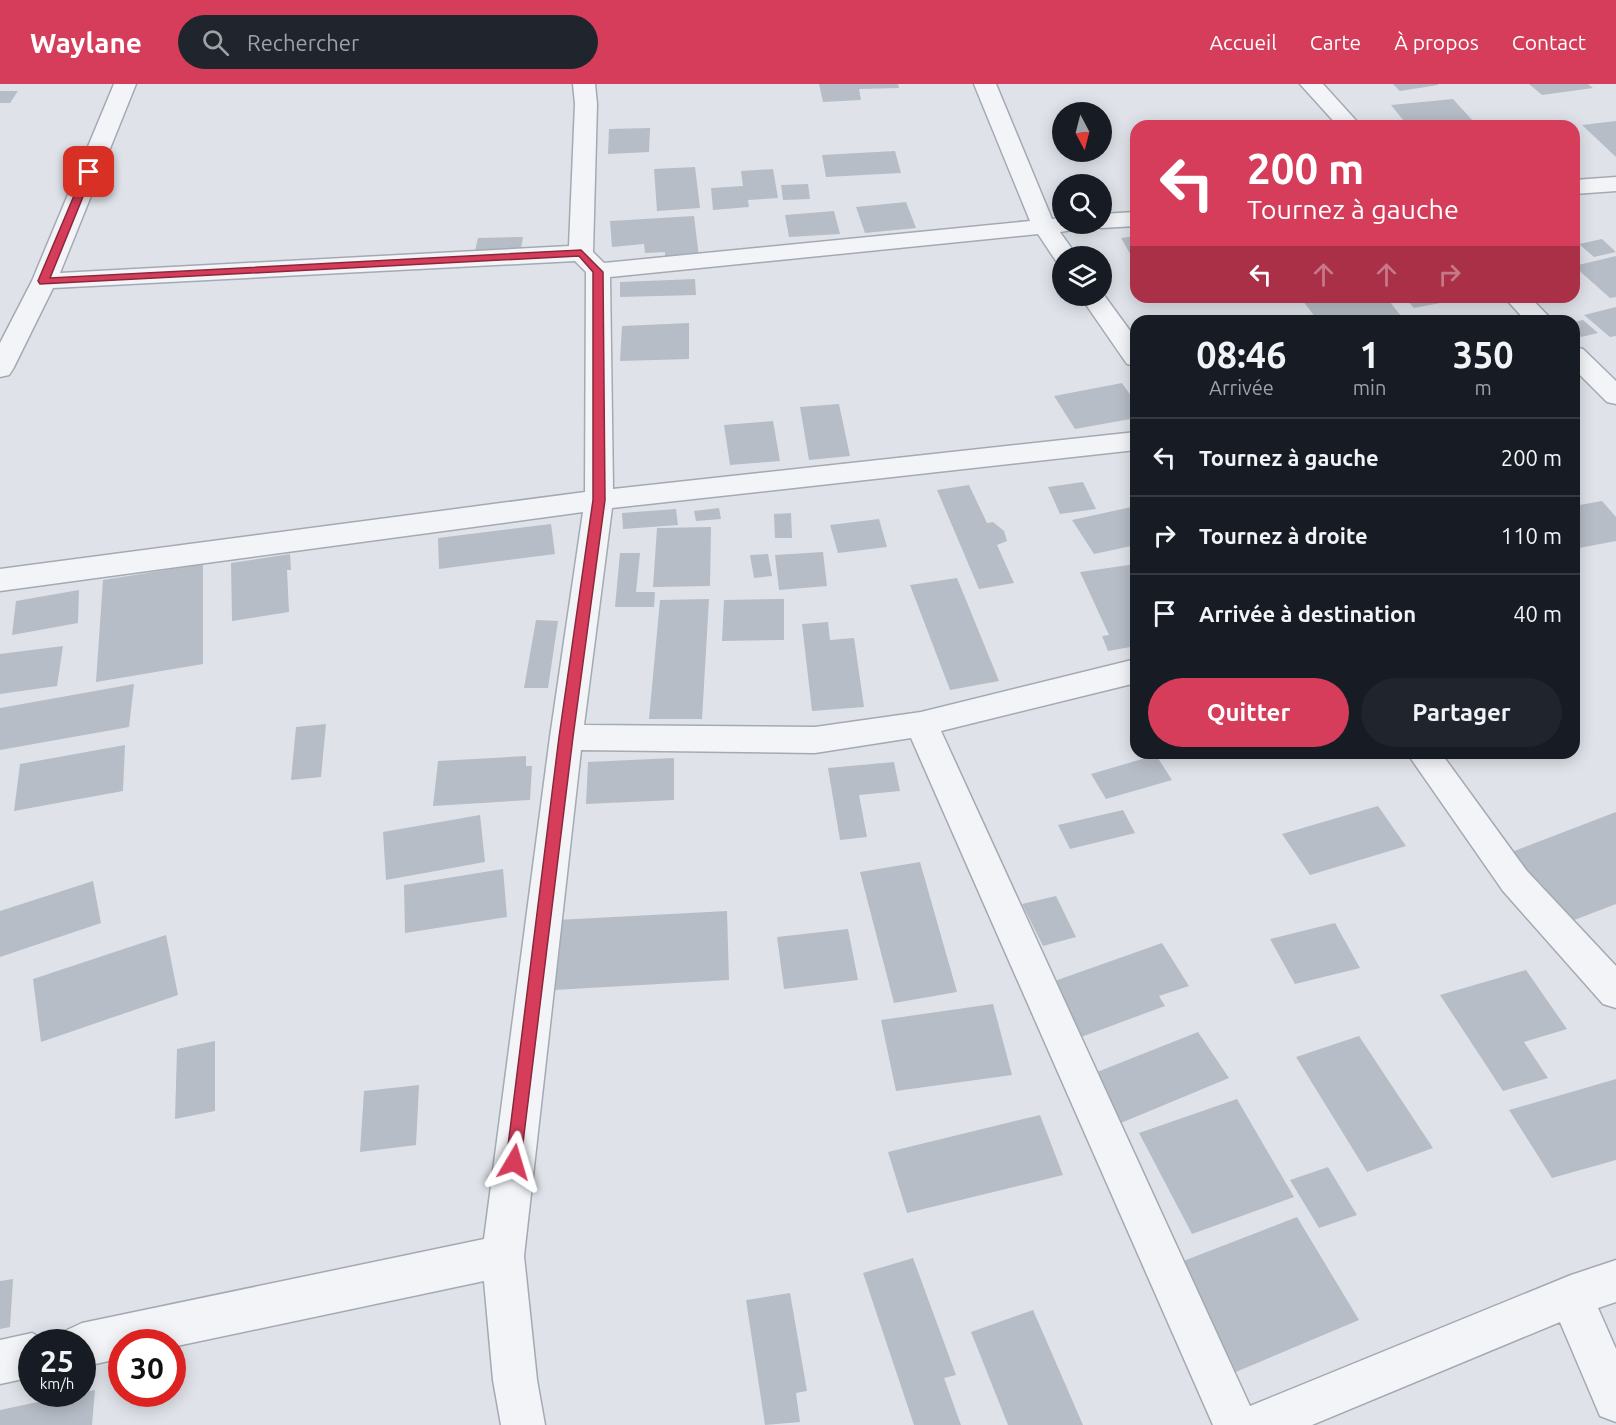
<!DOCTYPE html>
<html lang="fr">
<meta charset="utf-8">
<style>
:root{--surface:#171b24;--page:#20242c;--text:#f1f3f6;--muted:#9ea1a6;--line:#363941;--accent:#d53d5b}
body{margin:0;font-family:Ubuntu,sans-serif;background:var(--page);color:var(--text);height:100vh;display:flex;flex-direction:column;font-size:22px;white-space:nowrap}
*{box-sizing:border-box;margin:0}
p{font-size:20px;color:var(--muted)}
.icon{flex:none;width:33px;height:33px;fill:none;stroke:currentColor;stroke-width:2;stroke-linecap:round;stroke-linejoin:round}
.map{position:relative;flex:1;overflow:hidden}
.panel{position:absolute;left:1130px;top:231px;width:450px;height:444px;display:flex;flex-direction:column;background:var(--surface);border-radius:18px;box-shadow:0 3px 15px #0003}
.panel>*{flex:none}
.banner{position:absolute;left:1130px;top:36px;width:450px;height:183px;border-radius:18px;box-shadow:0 3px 15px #0003;background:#d53d5b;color:#fff;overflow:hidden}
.needle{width:39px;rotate:173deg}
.tools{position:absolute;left:1052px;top:18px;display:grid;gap:12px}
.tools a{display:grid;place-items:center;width:60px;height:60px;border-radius:50%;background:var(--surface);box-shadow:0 3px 15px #0003;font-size:30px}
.speed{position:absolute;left:18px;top:1245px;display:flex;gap:12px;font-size:30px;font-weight:700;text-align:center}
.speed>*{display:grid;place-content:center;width:78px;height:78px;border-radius:50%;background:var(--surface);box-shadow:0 3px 15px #0003;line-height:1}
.speed small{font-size:15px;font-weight:400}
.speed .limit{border:9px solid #d22;background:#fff;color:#111}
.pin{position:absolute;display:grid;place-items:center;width:51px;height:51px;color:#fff;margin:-26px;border-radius:12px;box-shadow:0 3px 9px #0006}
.me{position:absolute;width:66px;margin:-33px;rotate:7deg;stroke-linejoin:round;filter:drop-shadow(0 0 4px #0008)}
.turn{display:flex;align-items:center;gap:21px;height:126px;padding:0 18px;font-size:27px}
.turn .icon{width:78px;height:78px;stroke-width:2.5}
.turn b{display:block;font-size:42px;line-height:51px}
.lanes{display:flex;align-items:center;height:57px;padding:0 18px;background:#0003;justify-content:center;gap:30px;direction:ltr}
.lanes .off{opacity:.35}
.eta{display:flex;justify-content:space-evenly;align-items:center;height:102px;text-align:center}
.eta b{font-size:36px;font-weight:700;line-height:42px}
.primary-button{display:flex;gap:12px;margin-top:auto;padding:12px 18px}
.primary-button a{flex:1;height:69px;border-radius:36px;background:var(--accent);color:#fff;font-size:24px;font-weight:700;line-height:69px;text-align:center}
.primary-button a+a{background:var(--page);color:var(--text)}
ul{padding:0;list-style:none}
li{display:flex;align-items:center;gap:18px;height:78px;padding:0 18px;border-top:2px solid var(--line)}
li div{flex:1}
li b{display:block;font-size:22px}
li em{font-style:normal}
header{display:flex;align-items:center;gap:36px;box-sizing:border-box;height:84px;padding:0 30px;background:var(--accent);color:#fff}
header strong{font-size:28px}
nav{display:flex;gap:33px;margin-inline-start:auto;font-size:21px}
.search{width:420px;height:54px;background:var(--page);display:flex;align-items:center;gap:15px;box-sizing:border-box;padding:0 21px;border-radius:33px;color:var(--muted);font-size:22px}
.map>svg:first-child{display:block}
.building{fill:#b6bdc6}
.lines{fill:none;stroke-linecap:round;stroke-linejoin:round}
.minor-casing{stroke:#a4aab3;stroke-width:3}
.minor{fill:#f2f4f7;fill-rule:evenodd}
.route{fill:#d53d5b;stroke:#8a283b;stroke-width:1.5}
</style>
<header>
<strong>Waylane</strong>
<div class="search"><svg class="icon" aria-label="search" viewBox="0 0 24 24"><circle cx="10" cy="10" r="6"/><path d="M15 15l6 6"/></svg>Rechercher</div>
<nav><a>Accueil</a><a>Carte</a><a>À propos</a><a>Contact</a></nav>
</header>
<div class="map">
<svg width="1616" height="1341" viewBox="0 0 1616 1341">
<rect width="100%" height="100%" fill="#dfe3e9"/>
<!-- building -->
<path class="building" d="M 819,0 L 898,0 L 899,4 L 859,5 L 861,16 L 823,18 Z
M 1393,0 L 1438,0 L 1438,1 L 1400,7 Z
M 1529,0 L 1588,0 L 1593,4 L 1542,11 Z
M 0,7 L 18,7 L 10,19 L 0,19 Z
M 1453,15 L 1473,37 L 1408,42 L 1391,21 Z
M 1616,37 L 1616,73 L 1582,41 Z
M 650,44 L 649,68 L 608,70 L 609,45 Z
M 895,67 L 901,89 L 826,93 L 822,71 Z
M 695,83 L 700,124 L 657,127 L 654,85 Z
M 773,85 L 778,114 L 748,116 L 749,123 L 713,126 L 711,104 L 743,102 L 741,87 Z
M 808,100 L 810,115 L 783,116 L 781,101 Z
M 906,118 L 916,144 L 865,149 L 856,123 Z
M 834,127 L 840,150 L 789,153 L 785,131 Z
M 694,132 L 699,173 L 665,175 L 665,168 L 645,169 L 644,160 L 612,163 L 610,137 Z
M 1136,152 L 1136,180 L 1121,154 Z
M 523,153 L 520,170 L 474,171 L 478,154 Z
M 1602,155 L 1616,168 L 1594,173 L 1579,160 Z
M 1616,172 L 1616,213 L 1610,214 L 1574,182 Z
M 695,195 L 696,211 L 620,213 L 620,198 Z
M 1300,213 L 1386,213 L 1405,237 L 1318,237 Z
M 1404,213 L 1466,213 L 1466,214 L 1414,224 Z
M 1616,223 L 1616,252 L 1610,253 L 1584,231 Z
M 1583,236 L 1598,249 L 1581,253 L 1574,247 L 1574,238 Z
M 689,239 L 689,275 L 620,277 L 622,242 Z
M 1122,299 L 1136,319 L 1136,334 L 1075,345 L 1054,312 Z
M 839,320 L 850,372 L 809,376 L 800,323 Z
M 773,337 L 780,377 L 730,381 L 724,341 Z
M 1083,398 L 1096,425 L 1060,430 L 1048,403 Z
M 969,401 L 987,439 L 993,438 L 1004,447 L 1007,457 L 997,461 L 1014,499 L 979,505 L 937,406 Z
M 1602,417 L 1616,433 L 1616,457 L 1574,465 L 1574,422 Z
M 1136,422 L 1136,461 L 1094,470 L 1072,436 Z
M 719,424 L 721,435 L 696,437 L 694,427 Z
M 676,425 L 678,441 L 623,445 L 622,429 Z
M 791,429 L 792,454 L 775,454 L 774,430 Z
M 879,435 L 887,463 L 838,469 L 830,441 Z
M 551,440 L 555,470 L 439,485 L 438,454 Z
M 711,443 L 710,502 L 653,503 L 657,444 Z
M 823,468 L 827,502 L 779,506 L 775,471 Z
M 620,469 L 640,469 L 636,508 L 655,508 L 654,523 L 615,523 Z
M 290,470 L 291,486 L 287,486 L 289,528 L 232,537 L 231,479 Z
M 768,470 L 772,492 L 754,494 L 750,471 Z
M 203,480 L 203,580 L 96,598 L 103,496 Z
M 1136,480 L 1136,562 L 1108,567 L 1102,552 L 1109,551 L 1080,488 Z
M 957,494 L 999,597 L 950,606 L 910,501 Z
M 79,506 L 78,539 L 12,551 L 16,517 Z
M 709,515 L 702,635 L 649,635 L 660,516 Z
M 784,515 L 784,556 L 722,557 L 724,516 Z
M 536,536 L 558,537 L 548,604 L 524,604 Z
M 828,538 L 830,556 L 854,554 L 864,623 L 812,627 L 802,540 Z
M 63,562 L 57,602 L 0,610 L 0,570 Z
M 134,600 L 129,643 L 0,666 L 0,624 Z
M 326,640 L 321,693 L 291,696 L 296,643 Z
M 125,661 L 123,707 L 14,727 L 20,680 Z
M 1156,671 L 1172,696 L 1106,715 L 1091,690 Z
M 526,672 L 526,682 L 532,682 L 530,716 L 433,722 L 438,677 Z
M 674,674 L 674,716 L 586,720 L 588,678 Z
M 894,678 L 900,707 L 859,711 L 867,753 L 840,756 L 828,684 Z
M 1378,722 L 1406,762 L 1310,791 L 1282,750 Z
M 1123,726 L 1135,749 L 1070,765 L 1058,741 Z
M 1616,728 L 1616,820 L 1569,838 L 1509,769 Z
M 480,731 L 485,778 L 386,796 L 383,748 Z
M 920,778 L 957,908 L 894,919 L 860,788 Z
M 503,785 L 507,833 L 405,849 L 404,801 Z
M 93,797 L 101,839 L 0,873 L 0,827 Z
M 1056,812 L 1076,853 L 1043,862 L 1022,820 Z
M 727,827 L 729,896 L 554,906 L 557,836 Z
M 1335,839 L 1360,884 L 1295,900 L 1270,855 Z
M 848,845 L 858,896 L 784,905 L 777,853 Z
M 166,851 L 178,911 L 41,958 L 33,895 Z
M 1162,859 L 1189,902 L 1159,912 L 1165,922 L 1073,956 L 1049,899 Z
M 1526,886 L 1567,945 L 1524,958 L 1548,994 L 1503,1007 L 1440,911 Z
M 993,920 L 1012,991 L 896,1007 L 881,936 Z
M 1198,948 L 1229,994 L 1116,1041 L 1087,992 Z
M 1359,952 L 1433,1064 L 1367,1088 L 1296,973 Z
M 215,957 L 215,1027 L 175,1035 L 177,965 Z
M 1616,995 L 1616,1076 L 1552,1094 L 1509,1026 Z
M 419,1001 L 416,1061 L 360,1068 L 364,1007 Z
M 1237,1015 L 1294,1113 L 1192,1150 L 1139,1049 Z
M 1040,1031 L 1063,1091 L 907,1129 L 888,1068 Z
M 1328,1083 L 1357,1131 L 1319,1144 L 1290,1096 Z
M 1297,1133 L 1359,1236 L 1231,1290 L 1173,1181 Z
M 913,1174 L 956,1291 L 944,1294 L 961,1341 L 914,1341 L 863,1189 Z
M 13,1195 L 10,1243 L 0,1245 L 0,1197 Z
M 790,1209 L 807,1307 L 796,1309 L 800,1338 L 765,1341 L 746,1216 Z
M 1033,1226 L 1083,1341 L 1008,1341 L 971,1248 Z
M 95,1306 L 92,1341 L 0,1341 L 0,1326 Z"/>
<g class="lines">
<defs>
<path id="minor" d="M 114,0 L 136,0 L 60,189 L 569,162 L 575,20 L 573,0 L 595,0 L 597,20 L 593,168 L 604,179 L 1030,137 L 974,0 L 996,0 L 1052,135 L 1062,134 L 1062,140 L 1082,140 L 1078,145 L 1060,148 L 1077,172 L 1062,172 L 1062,178 L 1056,177 L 1038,150 L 610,193 L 613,405 L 1136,348 L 1136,366 L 612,424 L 584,641 L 815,643 L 921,628 L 1136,575 L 1136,599 L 941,647 L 1250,1322 L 1571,1191 L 1616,1176 L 1616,1218 L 1598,1224 L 1616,1265 L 1616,1338 L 1600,1332 L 1560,1238 L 1312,1341 L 1213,1341 L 911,654 L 815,669 L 581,666 L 524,1172 L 537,1296 L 545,1341 L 501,1341 L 493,1296 L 484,1197 L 172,1263 L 172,1258 L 122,1258 L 122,1274 L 82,1283 L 82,1258 L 61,1258 L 67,1246 L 82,1239 L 484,1155 L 550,653 L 583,428 L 0,507 L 0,485 L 585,408 L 586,188 L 575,177 L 53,204 L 13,285 L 9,291 L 0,293 L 0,259 L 32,197 Z
M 1300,0 L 1323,0 L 1361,42 L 1338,42 Z
M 1616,93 L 1616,107 L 1574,110 L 1574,96 Z
M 1136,128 L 1136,142 L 1101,144 L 1091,140 L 1101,140 L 1101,130 Z
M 1101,207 L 1136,255 L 1136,282 L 1127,280 L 1080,212 L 1101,212 Z
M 1504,213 L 1530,213 L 1553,237 L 1526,237 Z
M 1574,263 L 1583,265 L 1616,297 L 1616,320 L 1607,318 L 1574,285 Z
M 1407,669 L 1441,669 L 1527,787 L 1616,882 L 1616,924 L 1603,920 L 1503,807 Z
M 32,1249 L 49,1258 L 32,1258 L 32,1293 L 0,1300 L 0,1256 Z"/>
</defs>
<!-- minor casing -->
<use href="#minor" class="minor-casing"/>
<!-- minor -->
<use href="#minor" class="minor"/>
</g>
<!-- route -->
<path class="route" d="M 89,85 L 93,88 L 50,194 L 581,166 L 603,188 L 605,416 L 573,653 L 520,1083 L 514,1086 L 508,1083 L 506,1078 L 559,653 L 593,416 L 593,188 L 579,172 L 40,200 L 38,197 L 84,88 Z"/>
</svg>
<div class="tools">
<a><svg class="needle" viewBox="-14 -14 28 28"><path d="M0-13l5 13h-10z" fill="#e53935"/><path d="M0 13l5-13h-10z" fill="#9ea1a6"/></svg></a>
<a><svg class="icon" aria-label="search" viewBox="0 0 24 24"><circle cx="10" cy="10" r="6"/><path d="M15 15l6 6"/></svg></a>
<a><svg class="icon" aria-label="layers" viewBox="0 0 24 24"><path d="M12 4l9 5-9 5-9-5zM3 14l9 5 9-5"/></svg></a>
</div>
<div class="speed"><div>25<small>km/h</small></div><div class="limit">30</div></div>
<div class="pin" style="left:89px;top:88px;background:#d93025"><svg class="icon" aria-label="arrive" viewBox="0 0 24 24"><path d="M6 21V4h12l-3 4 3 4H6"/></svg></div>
<svg class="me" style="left:514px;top:1078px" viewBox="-20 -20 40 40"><path d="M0-17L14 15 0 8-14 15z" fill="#d53d5b" stroke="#fff" stroke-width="4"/></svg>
<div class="banner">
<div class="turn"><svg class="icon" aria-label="left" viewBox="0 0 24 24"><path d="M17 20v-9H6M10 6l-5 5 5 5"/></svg><div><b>200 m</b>Tournez à gauche</div></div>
<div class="lanes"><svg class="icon" aria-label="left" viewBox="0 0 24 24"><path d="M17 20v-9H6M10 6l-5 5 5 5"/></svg><svg class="icon off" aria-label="ahead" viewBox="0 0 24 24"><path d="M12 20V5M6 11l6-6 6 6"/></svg><svg class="icon off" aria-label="ahead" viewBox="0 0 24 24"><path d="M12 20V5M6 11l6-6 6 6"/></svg><svg class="icon off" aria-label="right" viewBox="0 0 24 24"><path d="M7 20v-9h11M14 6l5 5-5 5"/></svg></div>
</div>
<section class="panel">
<div class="eta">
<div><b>08:46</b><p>Arrivée</p></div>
<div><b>1</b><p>min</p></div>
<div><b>350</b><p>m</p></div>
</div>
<ul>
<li><svg class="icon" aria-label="left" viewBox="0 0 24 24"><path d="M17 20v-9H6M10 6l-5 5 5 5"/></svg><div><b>Tournez à gauche</b></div><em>200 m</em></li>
<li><svg class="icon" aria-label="right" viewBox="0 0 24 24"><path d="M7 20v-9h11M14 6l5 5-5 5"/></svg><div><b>Tournez à droite</b></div><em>110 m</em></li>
<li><svg class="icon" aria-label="arrive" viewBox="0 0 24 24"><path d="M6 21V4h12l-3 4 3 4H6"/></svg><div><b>Arrivée à destination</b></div><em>40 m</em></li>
</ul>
<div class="primary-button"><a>Quitter</a><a>Partager</a></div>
</section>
</div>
